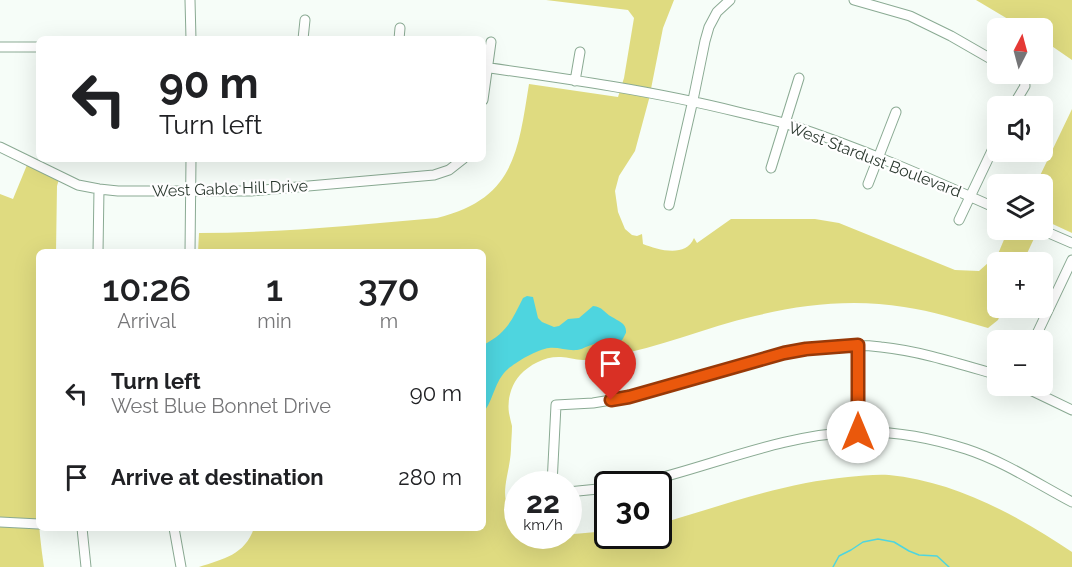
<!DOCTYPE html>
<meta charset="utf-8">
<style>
:root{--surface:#fff;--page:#f6f6f6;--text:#202124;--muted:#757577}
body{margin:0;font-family:Raleway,sans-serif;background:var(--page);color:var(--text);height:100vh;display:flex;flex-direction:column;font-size:22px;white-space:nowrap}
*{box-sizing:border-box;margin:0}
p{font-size:20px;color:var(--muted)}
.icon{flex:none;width:33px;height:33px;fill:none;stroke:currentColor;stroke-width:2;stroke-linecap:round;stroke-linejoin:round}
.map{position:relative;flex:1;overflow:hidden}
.drawer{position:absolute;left:36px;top:249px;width:450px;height:282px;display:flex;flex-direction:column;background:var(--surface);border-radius:9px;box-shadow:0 6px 24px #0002}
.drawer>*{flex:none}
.banner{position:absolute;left:36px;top:36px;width:450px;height:126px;border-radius:9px;box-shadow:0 6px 24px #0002;background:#fff;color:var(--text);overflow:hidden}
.needle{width:39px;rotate:6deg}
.fabs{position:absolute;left:987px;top:18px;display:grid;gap:12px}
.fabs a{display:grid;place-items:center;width:66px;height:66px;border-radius:9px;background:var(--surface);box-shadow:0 6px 24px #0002;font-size:30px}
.speed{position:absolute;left:504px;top:471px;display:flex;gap:12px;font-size:30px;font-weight:700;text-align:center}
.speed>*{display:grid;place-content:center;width:78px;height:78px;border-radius:50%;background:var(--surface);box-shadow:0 6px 24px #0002;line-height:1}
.speed small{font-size:15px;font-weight:400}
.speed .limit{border:3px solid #111;border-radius:9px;background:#fff;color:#111}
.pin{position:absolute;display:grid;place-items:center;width:51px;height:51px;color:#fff;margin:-62px -26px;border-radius:50% 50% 50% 0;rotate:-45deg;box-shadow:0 0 6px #0007}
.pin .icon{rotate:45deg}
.me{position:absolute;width:66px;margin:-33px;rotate:0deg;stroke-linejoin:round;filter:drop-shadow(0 0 4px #0008)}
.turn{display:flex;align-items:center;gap:21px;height:126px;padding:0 24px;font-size:27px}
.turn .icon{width:78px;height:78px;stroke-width:2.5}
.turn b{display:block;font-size:42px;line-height:51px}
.eta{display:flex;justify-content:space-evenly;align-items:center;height:102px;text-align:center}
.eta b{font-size:36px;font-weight:600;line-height:42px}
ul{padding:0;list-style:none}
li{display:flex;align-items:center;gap:18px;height:84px;padding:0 24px}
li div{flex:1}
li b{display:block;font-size:22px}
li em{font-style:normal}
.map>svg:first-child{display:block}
.green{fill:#dfdb80}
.water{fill:#4ed5df}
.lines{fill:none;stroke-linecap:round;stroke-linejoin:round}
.stream{stroke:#4ed5df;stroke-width:1.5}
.minor-casing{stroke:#8aaa93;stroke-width:11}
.minor{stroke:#fff;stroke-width:9}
.route-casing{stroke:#983908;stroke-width:15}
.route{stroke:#ea580c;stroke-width:10}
.labels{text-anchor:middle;stroke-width:4.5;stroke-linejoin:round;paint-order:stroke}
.street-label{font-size:16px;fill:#2c3a30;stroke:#fff}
</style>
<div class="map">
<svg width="1072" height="567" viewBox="0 0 1072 567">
<rect width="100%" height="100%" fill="#f6fdf8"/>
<!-- green -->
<path class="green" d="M 546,0 L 674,0 L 663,28 L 649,99 L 635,151 L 619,176 L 615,191 L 618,212 L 625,229 L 632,235 L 637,236 L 642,234 L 643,244 C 658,250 686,258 694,238 L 697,243 L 731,219 L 815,219 L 839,223 L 955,270 L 979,271 L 998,254 L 1008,230 L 1038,230 L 1023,262 L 998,262 L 998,308 L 1003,308 L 998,320 L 988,328 C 960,320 932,311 904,307 C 854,299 804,304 755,316 C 706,327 659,348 610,356 C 602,358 592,360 583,360 C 575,360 568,357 561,357 C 546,356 530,364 520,375 C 511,385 507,400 509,413 C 510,418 511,422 512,426 C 512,434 511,442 511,449 C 510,477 495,498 517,522 L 518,536 L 537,536 L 542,538 L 559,539 L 568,538 L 574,534 L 607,531 L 608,536 L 658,536 L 659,524 C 721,506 783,483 848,477 C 861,476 876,474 889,475 C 954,481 1019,516 1072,552 L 1072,567 L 199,567 C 223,559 245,555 254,528 L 483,528 L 483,252 L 198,252 L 199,233 C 278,233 358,225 437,218 C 514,199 518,153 529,84 L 618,97 L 624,78 L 634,18 L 628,10 Z
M 976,0 L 1072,0 L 1072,60 L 1043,40 L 1042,28 L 1023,28 Z
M 1072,109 L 1072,233 L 1044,220 L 1043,221 L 1042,184 L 1036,184 Z
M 27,165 L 59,179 L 57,186 L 56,252 L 39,252 L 39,453 C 36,493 38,527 44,567 L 0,567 L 0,194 L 13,199 Z"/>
<!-- water -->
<path class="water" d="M 527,296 L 533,297 L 538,318 L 542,322 L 554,327 L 559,326 L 568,319 L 579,318 L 593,306 C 603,307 603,312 612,317 C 618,321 627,323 626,333 C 625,334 623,340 621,341 C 615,346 605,343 599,343 C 590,344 584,349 577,350 C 568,351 558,347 549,348 C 538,349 516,362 508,369 C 494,381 494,400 483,413 L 483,345 C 507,333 512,320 523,298 Z"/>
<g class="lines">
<!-- stream -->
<path class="stream" d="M 833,567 L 839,556 L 851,550 L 863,542 L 878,539 L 894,542 L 909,551 L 919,555 L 937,556 L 949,567"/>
<defs>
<path id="minor" d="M 190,0 L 191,39
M 854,0 L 910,16 L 951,36 L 998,63
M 303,39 L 305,20
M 399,39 L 400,28
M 0,47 L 39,47
M 483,67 C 568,79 654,91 738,112 C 754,116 771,119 787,124 C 859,147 929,178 998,209
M 575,81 L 580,52
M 483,100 L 491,42
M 1013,106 L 1025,86 C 1025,79 1020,77 1014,74
M 0,147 L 78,185 L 99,189 L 118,191 L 251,191 L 434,175 L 449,170 L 463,159
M 771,168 L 799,78
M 868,184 L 896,112
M 669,205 L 693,100 L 705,41 L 709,27 L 717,12 L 730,0
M 959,220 L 998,138
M 1042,230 L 1072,243
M 98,252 L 99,189
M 190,252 L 191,159
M 1034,340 L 1072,260
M 858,345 L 858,432
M 1022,386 L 1072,410
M 552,484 L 556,405 L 593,403 L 629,397 L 784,353 C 816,348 849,343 881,347 C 920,351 960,364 998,375
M 636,484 C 710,467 782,434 858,432 C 894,431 932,438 966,449 C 1003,461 1038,484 1072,502
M 568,492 L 608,488
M 0,522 L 39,524
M 82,528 L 86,567
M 174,528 L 181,567"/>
</defs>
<!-- minor casing -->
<use href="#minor" class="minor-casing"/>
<!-- minor -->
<use href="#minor" class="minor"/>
</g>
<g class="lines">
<defs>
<path id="route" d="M 611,400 L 629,397 L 784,353 L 806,349 L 858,345 L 858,432"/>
</defs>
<!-- route casing -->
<use href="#route" class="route-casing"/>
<!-- route -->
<use href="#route" class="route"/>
</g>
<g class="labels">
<!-- street labels -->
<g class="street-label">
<text transform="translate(875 159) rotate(21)" y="6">West Stardust Boulevard</text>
<text transform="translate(230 188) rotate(-2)" y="6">West Gable Hill Drive</text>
</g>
</g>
</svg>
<div class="fabs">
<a><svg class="needle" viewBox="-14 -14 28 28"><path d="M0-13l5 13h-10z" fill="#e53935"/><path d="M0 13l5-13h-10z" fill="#757577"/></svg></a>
<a><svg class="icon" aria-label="sound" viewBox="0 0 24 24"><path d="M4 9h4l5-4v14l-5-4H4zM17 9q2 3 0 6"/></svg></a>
<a><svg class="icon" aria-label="layers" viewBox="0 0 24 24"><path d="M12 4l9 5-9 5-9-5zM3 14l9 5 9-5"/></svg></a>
<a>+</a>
<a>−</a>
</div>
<div class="speed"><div>22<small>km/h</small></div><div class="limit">30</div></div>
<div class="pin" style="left:611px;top:400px;background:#d93025"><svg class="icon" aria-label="arrive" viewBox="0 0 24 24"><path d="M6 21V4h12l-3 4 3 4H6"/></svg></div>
<svg class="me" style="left:858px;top:432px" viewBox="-20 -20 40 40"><circle r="19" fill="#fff"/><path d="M0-13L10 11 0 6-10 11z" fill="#ea580c"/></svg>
<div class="banner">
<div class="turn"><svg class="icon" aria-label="left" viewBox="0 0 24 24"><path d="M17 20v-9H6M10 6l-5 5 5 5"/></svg><div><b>90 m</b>Turn left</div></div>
</div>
<section class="drawer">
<div class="eta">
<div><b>10:26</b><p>Arrival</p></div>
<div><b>1</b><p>min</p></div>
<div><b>370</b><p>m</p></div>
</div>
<ul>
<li><svg class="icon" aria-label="left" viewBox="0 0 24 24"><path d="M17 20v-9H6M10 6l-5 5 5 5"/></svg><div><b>Turn left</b><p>West Blue Bonnet Drive</p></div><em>90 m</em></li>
<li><svg class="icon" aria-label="arrive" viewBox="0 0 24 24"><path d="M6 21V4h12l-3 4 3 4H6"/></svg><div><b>Arrive at destination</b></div><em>280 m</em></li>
</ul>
</section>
</div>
